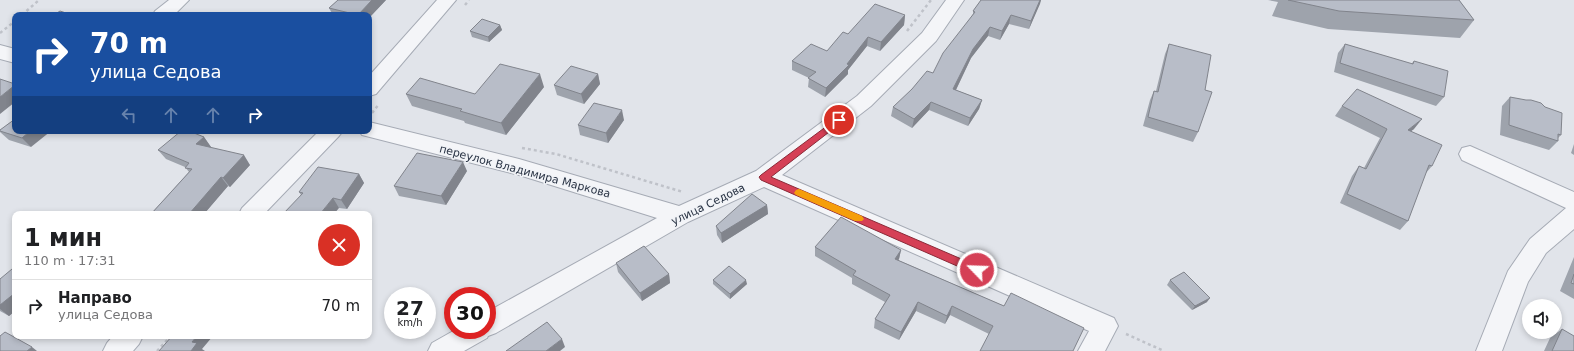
<!DOCTYPE html>
<html lang="ru">
<meta charset="utf-8">
<style>
:root{--surface:#fff;--page:#f2f2f2;--text:#202124;--muted:#757577;--line:#e0e0e0}
body{margin:0;font-family:"DejaVu Sans",sans-serif;background:var(--page);color:var(--text);height:100vh;display:flex;flex-direction:column;font-size:15px;white-space:nowrap}
*{box-sizing:border-box;margin:0}
p{font-size:13px;color:var(--muted)}
.icon{flex:none;width:22px;height:22px;fill:none;stroke:currentColor;stroke-width:2;stroke-linecap:round;stroke-linejoin:round}
.map{position:relative;flex:1;overflow:hidden}
.sheet{position:absolute;left:12px;top:211px;width:360px;height:128px;display:flex;flex-direction:column;background:var(--surface);border-radius:8px;box-shadow:0 2px 6px #0003}
.sheet>*{flex:none}
.hud{position:absolute;left:12px;top:12px;width:360px;height:122px;border-radius:8px;box-shadow:0 2px 6px #0003;background:#1a4fa0;color:#fff;overflow:hidden}
.fabs{position:absolute;left:1522px;top:299px;display:grid;gap:8px}
.fabs a{display:grid;place-items:center;width:40px;height:40px;border-radius:50%;background:var(--surface);box-shadow:0 2px 6px #0003;font-size:20px}
.speed{position:absolute;left:384px;top:287px;display:flex;gap:8px;font-size:20px;font-weight:700;text-align:center}
.speed>*{display:grid;place-content:center;width:52px;height:52px;border-radius:50%;background:var(--surface);box-shadow:0 2px 6px #0003;line-height:1}
.speed small{font-size:10px;font-weight:400}
.speed .limit{border:6px solid #d22;background:#fff;color:#111}
.pin{position:absolute;display:grid;place-items:center;width:34px;height:34px;color:#fff;margin:-17px;border:2px solid #fff;border-radius:50%;box-shadow:0 1px 4px #0007}
.me{position:absolute;width:44px;margin:-22px;rotate:294deg;stroke-linejoin:round;filter:drop-shadow(0 0 3px #0008)}
.turn{display:flex;align-items:center;gap:14px;height:84px;padding:0 12px;font-size:18px}
.turn .icon{width:52px;height:52px;stroke-width:2.5}
.turn b{display:block;font-size:28px;line-height:34px}
.lanes{display:flex;align-items:center;height:38px;padding:0 12px;background:#0003;justify-content:center;gap:20px;direction:ltr}
.lanes .off{opacity:.35}
.round{display:grid;place-items:center;flex:none;width:42px;height:42px;border-radius:21px;background:var(--page)}
.head{display:flex;align-items:center;justify-content:space-between;height:68px;padding:0 12px}
h1{font-size:24px;font-weight:700;line-height:30px}
ul{padding:0;list-style:none}
li{display:flex;align-items:center;gap:12px;height:52px;padding:0 12px;border-top:1px solid var(--line)}
li div{flex:1}
li b{display:block;font-size:15px}
li em{font-style:normal}
.map>svg:first-child{display:block}
.lines{fill:none;stroke-linecap:round;stroke-linejoin:round}
.minor-casing{stroke:#a6abb5;stroke-width:2}
.path{stroke:#bfc2c9;stroke-width:2.5;stroke-dasharray:3 3;stroke-linecap:butt}
.minor{fill:#f4f5f8;fill-rule:evenodd}
.wall{fill:#9ea3ac}
.shaded-wall{fill:#81848c}
.building{fill:#b8bdc8;stroke:#81848c}
.route{fill:#d54056;stroke:#8a2a38}
.slow{fill:#f59e0b}
.labels{text-anchor:middle;stroke-width:3;stroke-linejoin:round;paint-order:stroke}
.street-label{font-size:11px;fill:#283243;stroke:#f1f3f7}
</style>
<div class="map">
<svg width="1574" height="351" viewBox="0 0 1574 351">
<rect width="100%" height="100%" fill="#e1e4ea"/>
<g class="lines">
<defs>
<path id="minor" d="M 169,0 L 189,0 L 174,15 L 153,15 L 155,11 Z
M 437,0 L 456,0 L 376,94 L 369,96 L 369,76 Z
M 946,0 L 964,0 L 936,41 L 871,106 L 782,175 L 1114,318 L 1118,326 L 1105,351 L 1078,351 L 1089,331 L 764,187 L 688,222 L 496,333 L 488,336 L 487,338 L 464,351 L 428,351 L 432,343 L 455,330 L 487,330 L 487,312 L 657,218 L 519,175 L 362,135 L 359,131 L 369,131 L 369,122 L 519,159 L 679,206 L 756,171 L 857,96 L 922,33 Z
M 0,45 L 15,49 L 15,63 L 0,59 Z
M 319,131 L 343,131 L 339,136 L 264,214 L 239,214 L 242,208 Z
M 1470,146 L 1574,192 L 1574,229 L 1546,253 L 1528,282 L 1502,351 L 1476,351 L 1508,271 L 1530,239 L 1566,208 L 1462,160 L 1459,154 L 1462,148 Z
M 113,336 L 143,336 L 139,344 L 133,351 L 103,351 L 107,343 Z"/>
</defs>
<!-- minor casing -->
<use href="#minor" class="minor-casing"/>
<!-- path -->
<path class="path" d="M 465,5 L 469,0
M 22,15 L 39,0
M 907,31 L 931,0
M 0,33 L 15,21
M 372,113 L 379,104
M 522,148 L 556,154 L 683,192
M 1126,334 L 1164,351
M 157,351 L 171,336"/>
<!-- minor -->
<use href="#minor" class="minor"/>
</g>
<!-- wall -->
<path class="wall" d="M 338,0 L 386,0 L 369,18 L 369,15 L 333,15 L 329,8 Z
M 981,0 L 1041,0 L 1029,29 L 1009,24 L 1000,40 L 988,36 L 971,58 L 956,90 L 982,100 L 979,109 L 968,126 L 929,110 L 912,128 L 891,116 L 893,107 L 933,73 L 973,14 L 973,11 Z
M 1268,0 L 1459,0 L 1474,20 L 1460,38 L 1328,29 L 1272,16 L 1278,2 Z
M 905,15 L 904,25 L 880,51 L 867,46 L 848,70 L 848,74 L 825,97 L 808,87 L 809,78 L 792,70 L 792,61 L 827,51 L 848,34 Z
M 500,25 L 502,30 L 489,42 L 472,37 L 470,31 Z
M 1169,44 L 1205,90 L 1198,132 L 1193,142 L 1143,126 L 1150,100 L 1154,91 L 1156,91 L 1165,54 Z
M 1345,44 L 1411,64 L 1414,61 L 1444,97 L 1436,106 L 1334,72 L 1338,53 Z
M 598,74 L 600,84 L 584,104 L 557,95 L 554,85 Z
M 544,87 L 506,135 L 465,123 L 464,121 L 412,106 L 406,94 L 475,94 Z
M 1510,97 L 1545,107 L 1561,135 L 1558,138 L 1558,141 L 1549,150 L 1500,135 L 1502,106 Z
M 1342,106 L 1414,129 L 1411,131 L 1432,166 L 1425,174 L 1408,221 L 1400,230 L 1340,203 L 1352,176 L 1359,166 L 1364,168 L 1380,138 L 1335,116 Z
M 15,119 L 31,147 L 9,140 L 0,132 L 0,130 Z
M 624,120 L 608,143 L 580,135 L 578,125 Z
M 204,137 L 211,147 L 210,147 L 250,165 L 230,187 L 228,186 L 204,214 L 151,214 L 189,172 L 185,167 L 166,159 L 158,150 Z
M 1574,144 L 1574,155 L 1571,153 Z
M 467,171 L 446,205 L 399,196 L 394,186 Z
M 359,174 L 364,183 L 347,209 L 339,208 L 301,195 L 299,192 Z
M 767,205 L 768,214 L 722,243 L 717,235 L 716,226 Z
M 815,247 L 901,250 L 899,259 L 898,260 L 1004,306 L 989,334 L 950,315 L 945,324 L 916,311 L 899,340 L 874,328 L 875,319 L 885,302 L 852,284 L 852,278 L 815,256 Z
M 1574,257 L 1574,299 L 1560,291 Z
M 616,263 L 669,274 L 670,283 L 642,301 L 618,272 Z
M 15,271 L 15,311 L 9,316 L 0,311 L 0,279 Z
M 713,280 L 747,284 L 730,299 L 713,284 Z
M 1170,280 L 1207,302 L 1192,310 L 1167,285 Z
M 1562,329 L 1574,351 L 1544,351 L 1550,338 Z"/>
<!-- shaded-wall -->
<path class="shaded-wall" d="M 372,0 L 386,0 L 369,18 L 369,15 L 358,15 Z
M 1040,0 L 1041,0 L 1040,4 L 1029,29 L 1031,21 Z
M 905,15 L 904,25 L 880,51 L 881,42 Z
M 1011,15 L 1009,24 L 1000,40 L 1002,31 Z
M 500,25 L 502,30 L 489,42 L 488,37 Z
M 990,27 L 988,36 L 971,58 L 952,98 L 953,89 L 973,49 Z
M 868,37 L 867,46 L 848,70 L 848,74 L 825,97 L 826,88 L 847,64 Z
M 540,74 L 544,87 L 506,135 L 501,123 Z
M 598,74 L 600,84 L 584,104 L 581,94 Z
M 15,85 L 15,102 L 0,114 L 0,97 Z
M 982,100 L 979,109 L 968,126 L 970,118 Z
M 931,102 L 929,110 L 912,128 L 914,119 Z
M 622,110 L 624,120 L 608,143 L 606,133 Z
M 1422,119 L 1414,129 L 1400,139 L 1408,130 Z
M 30,131 L 51,131 L 31,147 L 22,138 Z
M 204,137 L 211,147 L 203,153 L 196,144 Z
M 244,155 L 250,165 L 230,187 L 223,178 Z
M 463,162 L 467,171 L 446,205 L 441,196 Z
M 359,174 L 364,183 L 347,209 L 341,200 Z
M 221,177 L 228,186 L 204,214 L 189,214 Z
M 333,198 L 339,208 L 334,214 L 320,214 Z
M 767,205 L 768,214 L 722,243 L 721,233 Z
M 901,250 L 899,259 L 893,268 L 895,259 Z
M 669,274 L 670,283 L 642,301 L 640,293 Z
M 746,280 L 747,284 L 730,299 L 730,294 Z
M 15,293 L 15,311 L 9,316 L 0,309 L 0,305 Z
M 1210,298 L 1207,302 L 1192,310 L 1195,306 Z
M 918,302 L 916,311 L 899,340 L 901,332 Z
M 952,306 L 950,315 L 945,324 L 947,316 Z
M 197,336 L 213,336 L 202,349 L 205,351 L 191,351 L 192,342 Z
M 562,339 L 565,347 L 560,351 L 546,351 Z
M 32,347 L 37,351 L 27,351 Z"/>
<!-- building -->
<path class="building" d="M 338,0 L 372,0 L 358,15 L 329,8 Z
M 981,0 L 1040,0 L 1031,21 L 1011,15 L 1002,31 L 990,27 L 973,49 L 953,89 L 982,100 L 970,118 L 931,102 L 914,119 L 893,107 L 912,89 L 927,71 L 933,73 L 943,53 L 975,12 L 973,11 Z
M 1288,0 L 1459,0 L 1474,20 L 1339,11 Z
M 875,4 L 905,15 L 881,42 L 868,37 L 847,64 L 849,65 L 826,88 L 808,78 L 816,72 L 792,61 L 811,44 L 827,51 L 843,32 L 848,34 Z
M 60,11 L 72,15 L 54,15 Z
M 482,19 L 500,25 L 488,37 L 470,31 Z
M 1169,44 L 1211,55 L 1205,90 L 1212,92 L 1198,132 L 1148,117 L 1154,91 L 1158,92 Z
M 1345,44 L 1413,64 L 1414,61 L 1448,71 L 1444,97 L 1340,63 Z
M 500,64 L 540,74 L 501,123 L 460,111 L 462,109 L 406,94 L 420,78 L 475,94 Z
M 571,66 L 598,74 L 581,94 L 554,85 Z
M 0,79 L 15,84 L 15,85 L 0,97 Z
M 1357,89 L 1422,119 L 1408,130 L 1442,145 L 1432,166 L 1429,165 L 1408,221 L 1347,194 L 1359,166 L 1366,169 L 1387,129 L 1342,106 Z
M 1510,97 L 1526,100 L 1531,100 L 1541,103 L 1545,107 L 1562,113 L 1561,135 L 1558,134 L 1558,141 L 1509,125 Z
M 594,103 L 622,110 L 606,133 L 578,125 Z
M 15,119 L 15,131 L 30,131 L 22,138 L 0,131 L 0,130 Z
M 181,131 L 189,131 L 204,137 L 196,144 L 244,155 L 223,178 L 221,177 L 189,214 L 151,214 L 192,169 L 185,168 L 189,163 L 158,150 Z
M 417,153 L 463,162 L 441,196 L 394,186 Z
M 318,167 L 359,174 L 341,200 L 333,198 L 320,214 L 283,214 L 303,193 L 299,192 Z
M 752,194 L 767,205 L 721,233 L 716,226 Z
M 841,217 L 901,250 L 895,259 L 1004,306 L 1011,293 L 1084,328 L 1073,351 L 980,351 L 993,326 L 952,306 L 947,316 L 918,302 L 901,332 L 875,319 L 890,295 L 853,275 L 856,271 L 815,247 Z
M 644,246 L 669,274 L 640,293 L 616,263 Z
M 729,266 L 746,280 L 730,294 L 713,280 Z
M 12,269 L 15,271 L 15,293 L 0,305 L 0,279 Z
M 1184,272 L 1210,298 L 1195,306 L 1170,280 Z
M 1574,274 L 1574,284 L 1571,283 Z
M 547,322 L 562,339 L 546,351 L 506,351 Z
M 1562,329 L 1574,336 L 1574,351 L 1552,351 Z
M 5,332 L 32,347 L 27,351 L 0,351 L 0,336 Z
M 172,336 L 197,336 L 192,342 L 197,343 L 191,351 L 159,351 Z"/>
<!-- route -->
<path class="route" d="M 839,117 L 843,120 L 842,122 L 771,177 L 980,267 L 982,270 L 980,273 L 977,274 L 973,273 L 761,180 L 759,177 L 761,175 Z"/>
<!-- slow -->
<path class="slow" d="M 799,189 L 862,216 L 864,219 L 862,221 L 855,221 L 796,195 L 794,193 L 796,190 Z"/>
<g class="labels">
<!-- street labels -->
<g class="street-label">
<text transform="translate(525 171) rotate(15)" y="4">переулок Владимира Маркова</text>
<text transform="translate(708 204) rotate(-26)" y="4">улица Седова</text>
</g>
</g>
</svg>
<div class="fabs">
<a><svg class="icon" aria-label="sound" viewBox="0 0 24 24"><path d="M4 9h4l5-4v14l-5-4H4zM17 9q2 3 0 6"/></svg></a>
</div>
<div class="speed"><div>27<small>km/h</small></div><div class="limit">30</div></div>
<div class="pin" style="left:839px;top:120px;background:#d93025"><svg class="icon" aria-label="arrive" viewBox="0 0 24 24"><path d="M6 21V4h12l-3 4 3 4H6"/></svg></div>
<svg class="me" style="left:977px;top:270px" viewBox="-20 -20 40 40"><circle r="17" fill="#d54056" stroke="#fff" stroke-width="3"/><path d="M0-11L8 9 0 5-8 9z" fill="#fff"/></svg>
<div class="hud">
<div class="turn"><svg class="icon" aria-label="right" viewBox="0 0 24 24"><path d="M7 20v-9h11M14 6l5 5-5 5"/></svg><div><b>70 m</b>улица Седова</div></div>
<div class="lanes"><svg class="icon off" aria-label="left" viewBox="0 0 24 24"><path d="M17 20v-9H6M10 6l-5 5 5 5"/></svg><svg class="icon off" aria-label="ahead" viewBox="0 0 24 24"><path d="M12 20V5M6 11l6-6 6 6"/></svg><svg class="icon off" aria-label="ahead" viewBox="0 0 24 24"><path d="M12 20V5M6 11l6-6 6 6"/></svg><svg class="icon" aria-label="right" viewBox="0 0 24 24"><path d="M7 20v-9h11M14 6l5 5-5 5"/></svg></div>
</div>
<section class="sheet">
<div class="head"><div><h1>1 мин</h1><p>110 m · 17:31</p></div><a class="round" style="background:#d93025;color:#fff"><svg class="icon" aria-label="close" viewBox="0 0 24 24"><path d="M6 6l12 12M18 6L6 18"/></svg></a></div>
<ul>
<li><svg class="icon" aria-label="right" viewBox="0 0 24 24"><path d="M7 20v-9h11M14 6l5 5-5 5"/></svg><div><b>Направо</b><p>улица Седова</p></div><em>70 m</em></li>
</ul>
</section>
</div>
